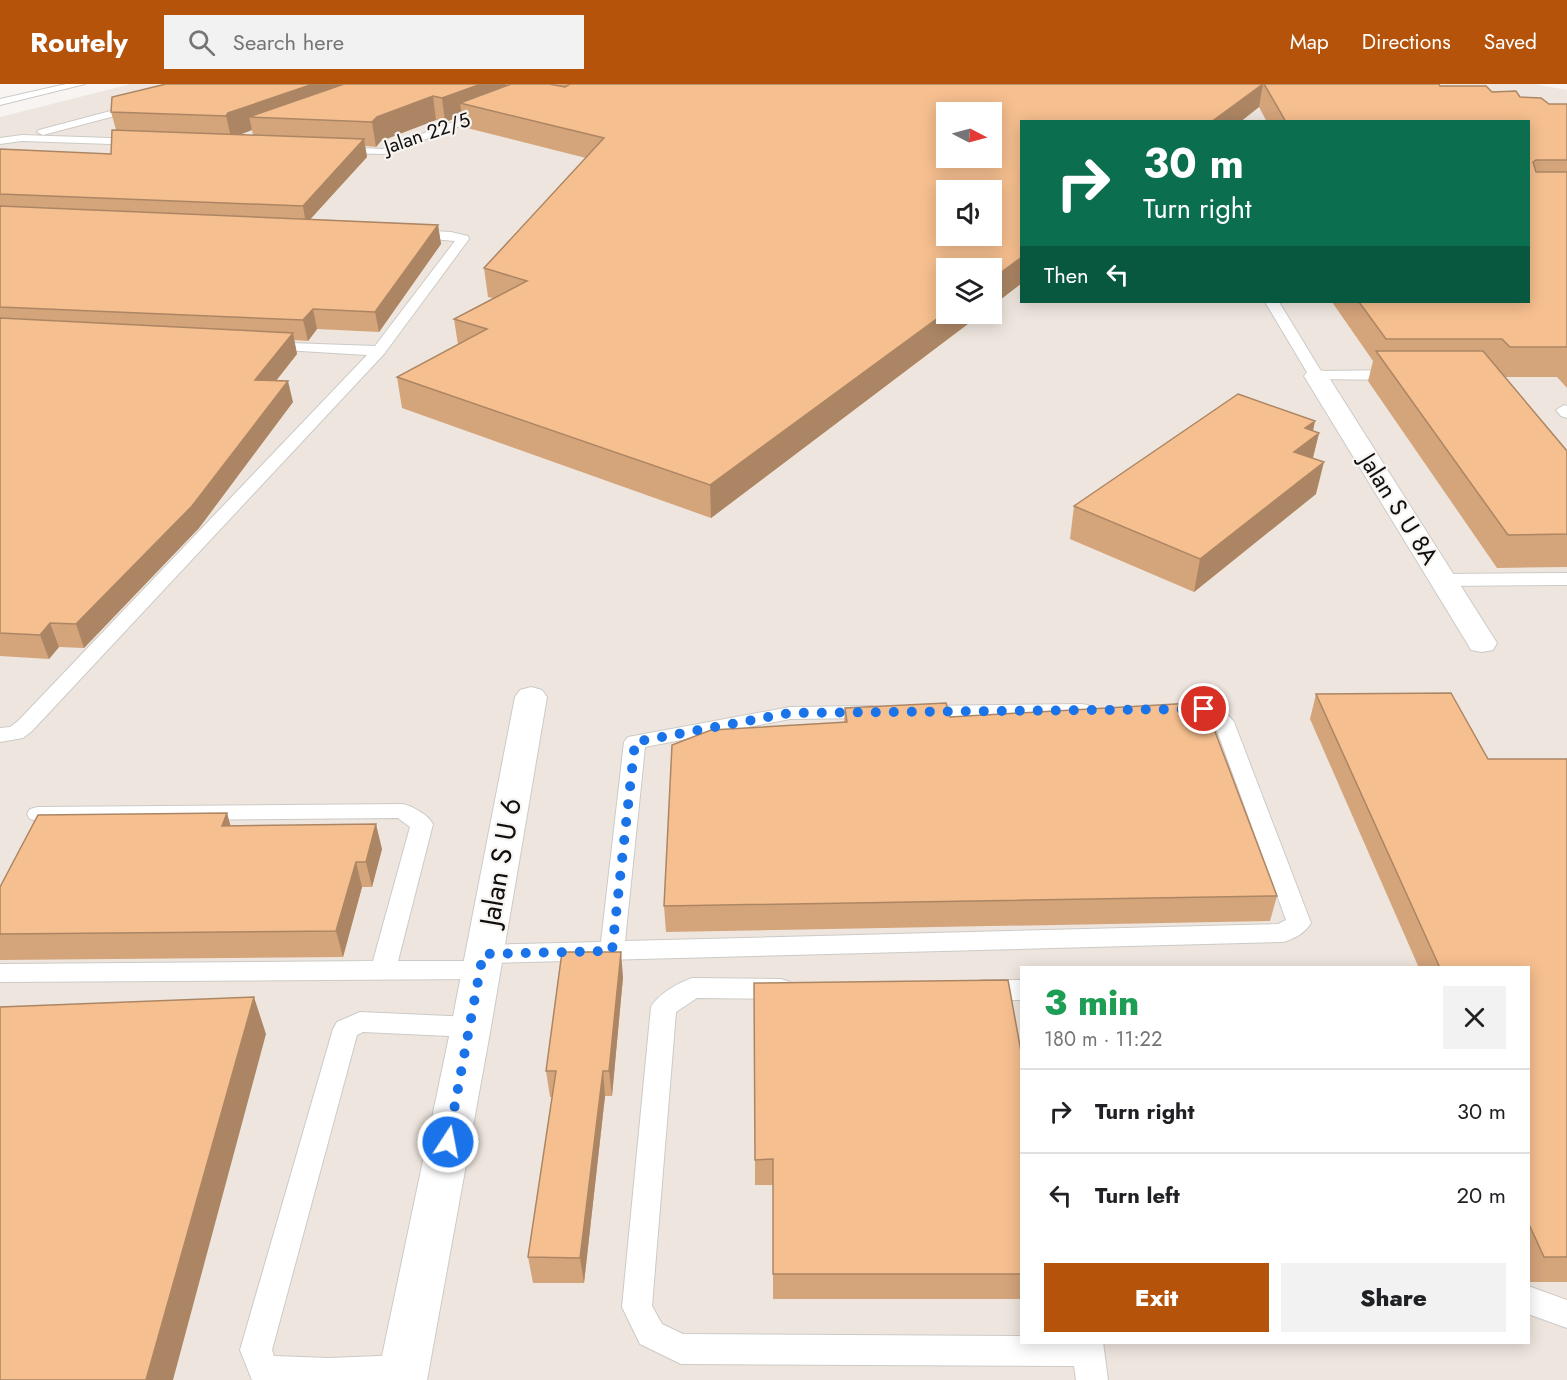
<!DOCTYPE html>
<meta charset="utf-8">
<style>
:root{--surface:#fff;--page:#f2f2f2;--text:#202124;--muted:#757577;--line:#e0e0e0;--accent:#b45309}
body{margin:0;font-family:Jost,sans-serif;background:var(--page);color:var(--text);height:100vh;display:flex;flex-direction:column;font-size:22px;white-space:nowrap}
*{box-sizing:border-box;margin:0}
p{font-size:20px;color:var(--muted)}
.icon{flex:none;width:33px;height:33px;fill:none;stroke:currentColor;stroke-width:2;stroke-linecap:round;stroke-linejoin:round}
.map{position:relative;flex:1;overflow:hidden}
.sheet{position:absolute;left:1020px;top:882px;width:510px;height:378px;display:flex;flex-direction:column;background:var(--surface);border-radius:0px;box-shadow:0 3px 15px #0003}
.sheet>*{flex:none}
.banner{position:absolute;left:1020px;top:36px;width:510px;height:183px;border-radius:0px;box-shadow:0 3px 15px #0003;background:#0b6e4f;color:#fff;overflow:hidden}
.needle{width:39px;rotate:96deg}
.controls{position:absolute;left:936px;top:18px;display:grid;gap:12px}
.controls a{display:grid;place-items:center;width:66px;height:66px;border-radius:0px;background:var(--surface);box-shadow:0 3px 15px #0003;font-size:30px}
.pin{position:absolute;display:grid;place-items:center;width:51px;height:51px;color:#fff;margin:-26px;border:3px solid #fff;border-radius:50%;box-shadow:0 2px 6px #0007}
.me{position:absolute;width:66px;margin:-33px;rotate:11deg;stroke-linejoin:round;filter:drop-shadow(0 0 4px #0008)}
.turn{display:flex;align-items:center;gap:21px;height:126px;padding:0 24px;font-size:27px}
.turn .icon{width:78px;height:78px;stroke-width:2.5}
.turn b{display:block;font-size:42px;line-height:51px}
.then{display:flex;align-items:center;height:57px;padding:0 24px;background:#0003;gap:12px;font-size:22px}
.round{display:grid;place-items:center;flex:none;width:63px;height:63px;border-radius:0px;background:var(--page)}
.head{display:flex;align-items:center;justify-content:space-between;height:102px;padding:0 24px}
h1{font-size:36px;font-weight:800;line-height:45px;color:#1e9e55}
.action{display:flex;gap:12px;margin-top:auto;padding:12px 24px}
.action a{flex:1;height:69px;border-radius:0px;background:var(--accent);color:#fff;font-size:24px;font-weight:800;line-height:69px;text-align:center}
.action a+a{background:var(--page);color:var(--text)}
ul{padding:0;list-style:none}
li{display:flex;align-items:center;gap:18px;height:84px;padding:0 24px;border-top:2px solid var(--line)}
li div{flex:1}
li b{display:block;font-size:22px}
li em{font-style:normal}
header{display:flex;align-items:center;gap:36px;box-sizing:border-box;height:84px;padding:0 30px;background:var(--accent);color:#fff}
header strong{font-size:28px}
nav{display:flex;gap:33px;margin-inline-start:auto;font-size:21px}
.search{width:420px;height:54px;background:var(--page);display:flex;align-items:center;gap:15px;box-sizing:border-box;padding:0 21px;border-radius:0px;color:var(--muted);font-size:22px}
.map>svg:first-child{display:block}
.built{fill:#eee6de;fill-rule:evenodd}
.lines{fill:none;stroke-linecap:round;stroke-linejoin:round}
.lane-casing{stroke:#cccac7;stroke-width:2}
.street-casing{stroke:#cccac7;stroke-width:2}
.lane{fill:#fff;fill-rule:evenodd}
.street{fill:#fff;fill-rule:evenodd}
.wall{fill:#d4a47b;fill-rule:evenodd}
.shaded-wall{fill:#ac8664}
.building{fill:#f6bf8f;stroke:#ac8664;stroke-width:1.5;fill-rule:evenodd}
.route{stroke:#1a73e8;stroke-width:10;stroke-dasharray:0 18}
.labels{text-anchor:middle;stroke-width:4.5;stroke-linejoin:round;paint-order:stroke}
.far-street-label{font-size:20px;fill:#100f0e;stroke:#f7f4f2}
.street-label{font-size:24px;fill:#100f0e;stroke:#f7f4f2}
.near-street-label{font-size:28px;fill:#100f0e;stroke:#f7f4f2}
</style>
<header>
<strong>Routely</strong>
<div class="search"><svg class="icon" aria-label="search" viewBox="0 0 24 24"><circle cx="10" cy="10" r="6"/><path d="M15 15l6 6"/></svg>Search here</div>
<nav><a>Map</a><a>Directions</a><a>Saved</a></nav>
</header>
<div class="map">
<svg width="1567" height="1296" viewBox="0 0 1567 1296">
<rect width="100%" height="100%" fill="#f7f4f2"/>
<!-- built -->
<path class="built" d="M 131,0 L 1534,0 L 1567,6 L 1567,1296 L 0,1296 L 0,33 ZM 946,28 L 992,28 L 992,74 L 946,74 ZM 1022,38 L 1528,38 L 1528,218 L 1022,218 ZM 946,106 L 992,106 L 992,152 L 946,152 ZM 946,184 L 992,184 L 992,230 L 946,230 ZM 1022,884 L 1528,884 L 1528,1258 L 1022,1258 Z"/>
<g class="lines">
<defs>
<path id="lane" d="M 66,0 L 85,0 L 0,21 L 0,15 Z
M 137,20 L 141,21 L 141,25 L 43,51 L 37,48 L 39,46 Z
M 490,24 L 494,25 L 494,29 L 387,70 L 339,69 L 333,66 L 339,63 L 382,65 Z
M 22,51 L 140,55 L 146,58 L 140,61 L 22,57 L 0,60 L 0,54 Z
M 413,146 L 451,148 L 468,152 L 469,155 L 384,270 L 32,647 L 23,654 L 0,658 L 0,644 L 10,643 L 18,637 L 367,271 L 267,265 L 262,264 L 260,261 L 262,258 L 375,262 L 455,157 L 408,153 L 407,150 L 408,147 Z
M 1265,218 L 1279,218 L 1321,287 L 1397,286 L 1405,291 L 1397,296 L 1311,295 Z
M 1564,321 L 1567,322 L 1567,334 L 1561,332 L 1556,326 Z
M 1567,489 L 1567,501 L 1443,502 L 1436,500 L 1434,496 L 1436,492 L 1443,490 Z
M 1204,619 C 1215,621 1228,629 1234,638 L 1311,839 C 1305,849 1294,855 1283,858 L 487,879 L 492,886 L 489,893 L 480,895 L 0,898 L 0,880 L 373,877 L 410,743 L 398,734 L 38,737 L 30,735 L 27,730 L 30,725 L 38,723 L 403,720 C 414,723 427,730 433,740 L 398,877 L 475,877 L 471,870 L 474,864 L 483,861 L 601,858 L 624,658 L 628,653 L 790,623 L 871,622 L 878,623 L 881,628 L 878,633 L 871,634 L 790,635 L 645,663 L 625,857 L 1278,840 L 1286,836 L 1215,641 C 1192,626 1190,636 1168,631 L 1165,626 L 1168,621 Z
M 1081,620 L 1088,621 L 1091,626 L 1088,631 L 920,634 L 913,633 L 910,628 L 913,623 L 920,622 Z
M 692,894 L 781,895 L 790,898 L 794,905 L 790,912 L 781,915 L 697,914 L 676,928 L 652,1222 L 662,1240 L 683,1250 L 1022,1252 L 1022,1258 L 1103,1258 L 1108,1296 L 1076,1296 L 1074,1282 L 681,1280 L 640,1260 L 622,1223 L 651,923 C 658,910 678,899 692,894 Z
M 983,896 L 1022,896 L 1022,916 L 983,916 L 974,913 L 970,906 L 974,899 Z
M 360,928 L 471,933 L 480,936 L 484,943 L 480,950 L 471,953 L 363,948 L 357,951 L 272,1266 L 274,1272 L 329,1274 L 404,1271 L 415,1275 L 420,1286 L 415,1296 L 252,1296 L 240,1266 L 333,945 L 337,938 Z
M 1528,1202 L 1567,1216 L 1567,1244 L 1528,1230 Z"/>
<path id="street" d="M 1316,285 L 1324,287 L 1328,292 L 1497,559 L 1493,566 L 1482,568 L 1471,566 L 1467,559 L 1304,292 L 1308,287 Z
M 531,603 L 542,606 L 547,613 L 491,943 L 427,1296 L 377,1296 L 451,943 L 515,613 L 520,606 Z"/>
</defs>
<!-- lane casing -->
<use href="#lane" class="lane-casing"/>
<!-- street casing -->
<use href="#street" class="street-casing"/>
<!-- lane -->
<use href="#lane" class="lane"/>
<!-- street -->
<use href="#street" class="street"/>
</g>
<!-- wall -->
<path class="wall" d="M 166,0 L 1439,0 L 1440,2 L 1492,8 L 1549,20 L 1567,20 L 1567,304 L 1557,293 L 1504,293 L 1567,367 L 1567,483 L 1497,484 L 1368,297 L 1373,277 L 1332,218 L 1528,218 L 1528,38 L 1267,38 L 1259,23 L 1240,38 L 1022,38 L 1022,199 L 992,222 L 992,184 L 946,230 L 981,230 L 711,434 L 402,324 L 397,293 L 458,261 L 454,235 L 493,214 L 488,213 L 484,184 L 586,74 L 463,43 L 462,32 L 445,38 L 436,36 L 381,57 L 376,63 L 365,62 L 367,73 L 310,135 L 438,141 L 441,160 L 379,248 L 317,245 L 308,257 L 294,256 L 297,270 L 276,297 L 293,318 L 199,444 L 84,564 L 59,563 L 49,575 L 0,572 L 0,65 L 111,70 L 116,46 L 111,28 ZM 252,46 L 253,51 L 240,51 L 247,48 Z
M 1315,337 L 1313,347 L 1319,349 L 1313,374 L 1316,410 L 1194,508 L 1070,455 L 1074,422 Z
M 1316,610 L 1488,675 L 1567,675 L 1567,1198 L 1530,1198 L 1528,1194 L 1528,884 L 1419,884 L 1310,635 Z
M 845,624 L 950,633 L 1277,812 L 1270,837 L 666,848 L 664,822 L 844,638 Z
M 227,729 L 230,742 L 382,765 L 372,803 L 362,803 L 343,873 L 0,876 L 0,803 Z
M 623,893 L 612,1012 L 605,1012 L 584,1199 L 533,1199 L 528,1173 L 552,1013 L 550,1013 L 546,987 Z
M 1022,973 L 1022,1215 L 773,1215 L 773,1101 L 755,1101 L 755,1076 Z"/>
<!-- shaded-wall -->
<path class="shaded-wall" d="M 313,0 L 384,0 L 249,33 L 252,46 L 233,53 L 232,57 L 226,32 L 228,29 Z
M 481,0 L 506,0 L 508,14 L 460,19 L 462,32 L 445,38 L 442,14 Z
M 1263,0 L 1259,23 L 1240,38 L 1211,38 Z
M 433,12 L 436,36 L 381,57 L 376,63 L 372,38 L 377,33 Z
M 364,55 L 367,73 L 306,140 L 303,122 Z
M 438,141 L 441,160 L 379,248 L 375,228 Z
M 1022,173 L 1022,199 L 992,222 L 992,195 Z
M 313,225 L 317,245 L 308,257 L 303,236 Z
M 946,228 L 946,230 L 981,230 L 711,434 L 710,401 Z
M 293,249 L 297,270 L 260,317 L 255,296 Z
M 288,297 L 293,318 L 199,444 L 84,564 L 76,540 Z
M 1315,337 L 1311,355 L 1319,349 L 1311,381 L 1294,368 L 1305,344 Z
M 1324,378 L 1316,410 L 1194,508 L 1200,475 Z
M 50,539 L 59,563 L 49,575 L 40,551 Z
M 227,729 L 234,754 L 222,742 Z
M 376,740 L 382,765 L 372,803 L 366,778 Z
M 356,778 L 362,803 L 343,873 L 336,847 Z
M 621,868 L 623,893 L 612,1012 L 609,987 Z
M 254,913 L 266,950 L 173,1296 L 146,1296 Z
M 603,987 L 605,1012 L 584,1199 L 580,1174 Z"/>
<!-- building -->
<path class="building" d="M 166,0 L 313,0 L 228,29 L 226,32 L 111,28 L 112,13 Z
M 344,0 L 481,0 L 442,14 L 433,12 L 377,33 L 372,38 L 249,33 Z
M 511,0 L 549,0 L 565,3 L 570,0 L 1263,0 L 1211,38 L 1022,38 L 1022,173 L 992,195 L 992,184 L 946,184 L 946,228 L 710,401 L 397,293 L 487,245 L 454,235 L 527,197 L 484,184 L 604,54 L 460,19 ZM 946,28 L 992,28 L 992,74 L 946,74 ZM 946,106 L 992,106 L 992,152 L 946,152 Z
M 1264,0 L 1439,0 L 1440,2 L 1486,2 L 1492,8 L 1516,7 L 1520,13 L 1541,14 L 1549,20 L 1567,20 L 1567,76 L 1536,76 L 1533,78 L 1536,88 L 1567,88 L 1567,263 L 1510,263 L 1502,255 L 1386,255 L 1359,218 L 1528,218 L 1528,38 L 1286,38 Z
M 112,46 L 364,55 L 303,122 L 0,110 L 0,65 L 111,70 Z
M 0,122 L 438,141 L 375,228 L 313,225 L 303,236 L 0,223 Z
M 0,234 L 293,249 L 255,296 L 288,297 L 192,422 L 76,540 L 50,539 L 40,551 L 0,549 Z
M 1376,267 L 1483,267 L 1567,367 L 1567,450 L 1508,451 Z
M 1238,310 L 1315,337 L 1305,344 L 1319,349 L 1294,368 L 1324,378 L 1200,475 L 1074,422 Z
M 1451,609 L 1488,675 L 1567,675 L 1567,1173 L 1544,1173 L 1528,1138 L 1528,884 L 1440,884 L 1316,610 Z
M 946,619 L 950,633 L 1193,619 L 1208,629 L 1277,812 L 664,822 L 672,661 L 711,646 L 847,638 L 845,624 Z
M 227,729 L 222,742 L 376,740 L 366,778 L 356,778 L 336,847 L 0,850 L 0,803 L 38,731 Z
M 562,868 L 621,868 L 609,987 L 603,987 L 580,1174 L 528,1173 L 556,987 L 546,987 Z
M 1008,896 L 1022,973 L 1022,1190 L 773,1190 L 773,1075 L 755,1076 L 754,899 Z
M 254,913 L 146,1296 L 0,1296 L 0,923 Z"/>
<g class="lines">
<!-- route -->
<path class="route" d="M 448,1058 L 483,870 L 612,867 L 635,658 L 790,629 L 1204,625"/>
</g>
<g class="labels">
<!-- far-street labels -->
<g class="far-street-label">
<text transform="translate(427 49) rotate(-19)" y="7">Jalan 22/5</text>
</g>
<!-- street labels -->
<g class="street-label">
<text transform="translate(1399 425) rotate(58)" y="8">Jalan S U 8A</text>
</g>
<!-- near-street labels -->
<g class="near-street-label">
<text transform="translate(500 778) rotate(-80)" y="10">Jalan S U 6</text>
</g>
</g>
</svg>
<div class="controls">
<a><svg class="needle" viewBox="-14 -14 28 28"><path d="M0-13l5 13h-10z" fill="#e53935"/><path d="M0 13l5-13h-10z" fill="#757577"/></svg></a>
<a><svg class="icon" aria-label="sound" viewBox="0 0 24 24"><path d="M4 9h4l5-4v14l-5-4H4zM17 9q2 3 0 6"/></svg></a>
<a><svg class="icon" aria-label="layers" viewBox="0 0 24 24"><path d="M12 4l9 5-9 5-9-5zM3 14l9 5 9-5"/></svg></a>
</div>
<div class="pin" style="left:1204px;top:625px;background:#d93025"><svg class="icon" aria-label="arrive" viewBox="0 0 24 24"><path d="M6 21V4h12l-3 4 3 4H6"/></svg></div>
<svg class="me" style="left:448px;top:1058px" viewBox="-20 -20 40 40"><circle r="17" fill="#1a73e8" stroke="#fff" stroke-width="3"/><path d="M0-11L8 9 0 5-8 9z" fill="#fff"/></svg>
<div class="banner">
<div class="turn"><svg class="icon" aria-label="right" viewBox="0 0 24 24"><path d="M7 20v-9h11M14 6l5 5-5 5"/></svg><div><b>30 m</b>Turn right</div></div>
<div class="then">Then<svg class="icon" aria-label="left" viewBox="0 0 24 24"><path d="M17 20v-9H6M10 6l-5 5 5 5"/></svg></div>
</div>
<section class="sheet">
<div class="head"><div><h1>3 min</h1><p>180 m · 11:22</p></div><a class="round"><svg class="icon" aria-label="close" viewBox="0 0 24 24"><path d="M6 6l12 12M18 6L6 18"/></svg></a></div>
<ul>
<li><svg class="icon" aria-label="right" viewBox="0 0 24 24"><path d="M7 20v-9h11M14 6l5 5-5 5"/></svg><div><b>Turn right</b></div><em>30 m</em></li>
<li><svg class="icon" aria-label="left" viewBox="0 0 24 24"><path d="M17 20v-9H6M10 6l-5 5 5 5"/></svg><div><b>Turn left</b></div><em>20 m</em></li>
</ul>
<div class="action"><a>Exit</a><a>Share</a></div>
</section>
</div>
